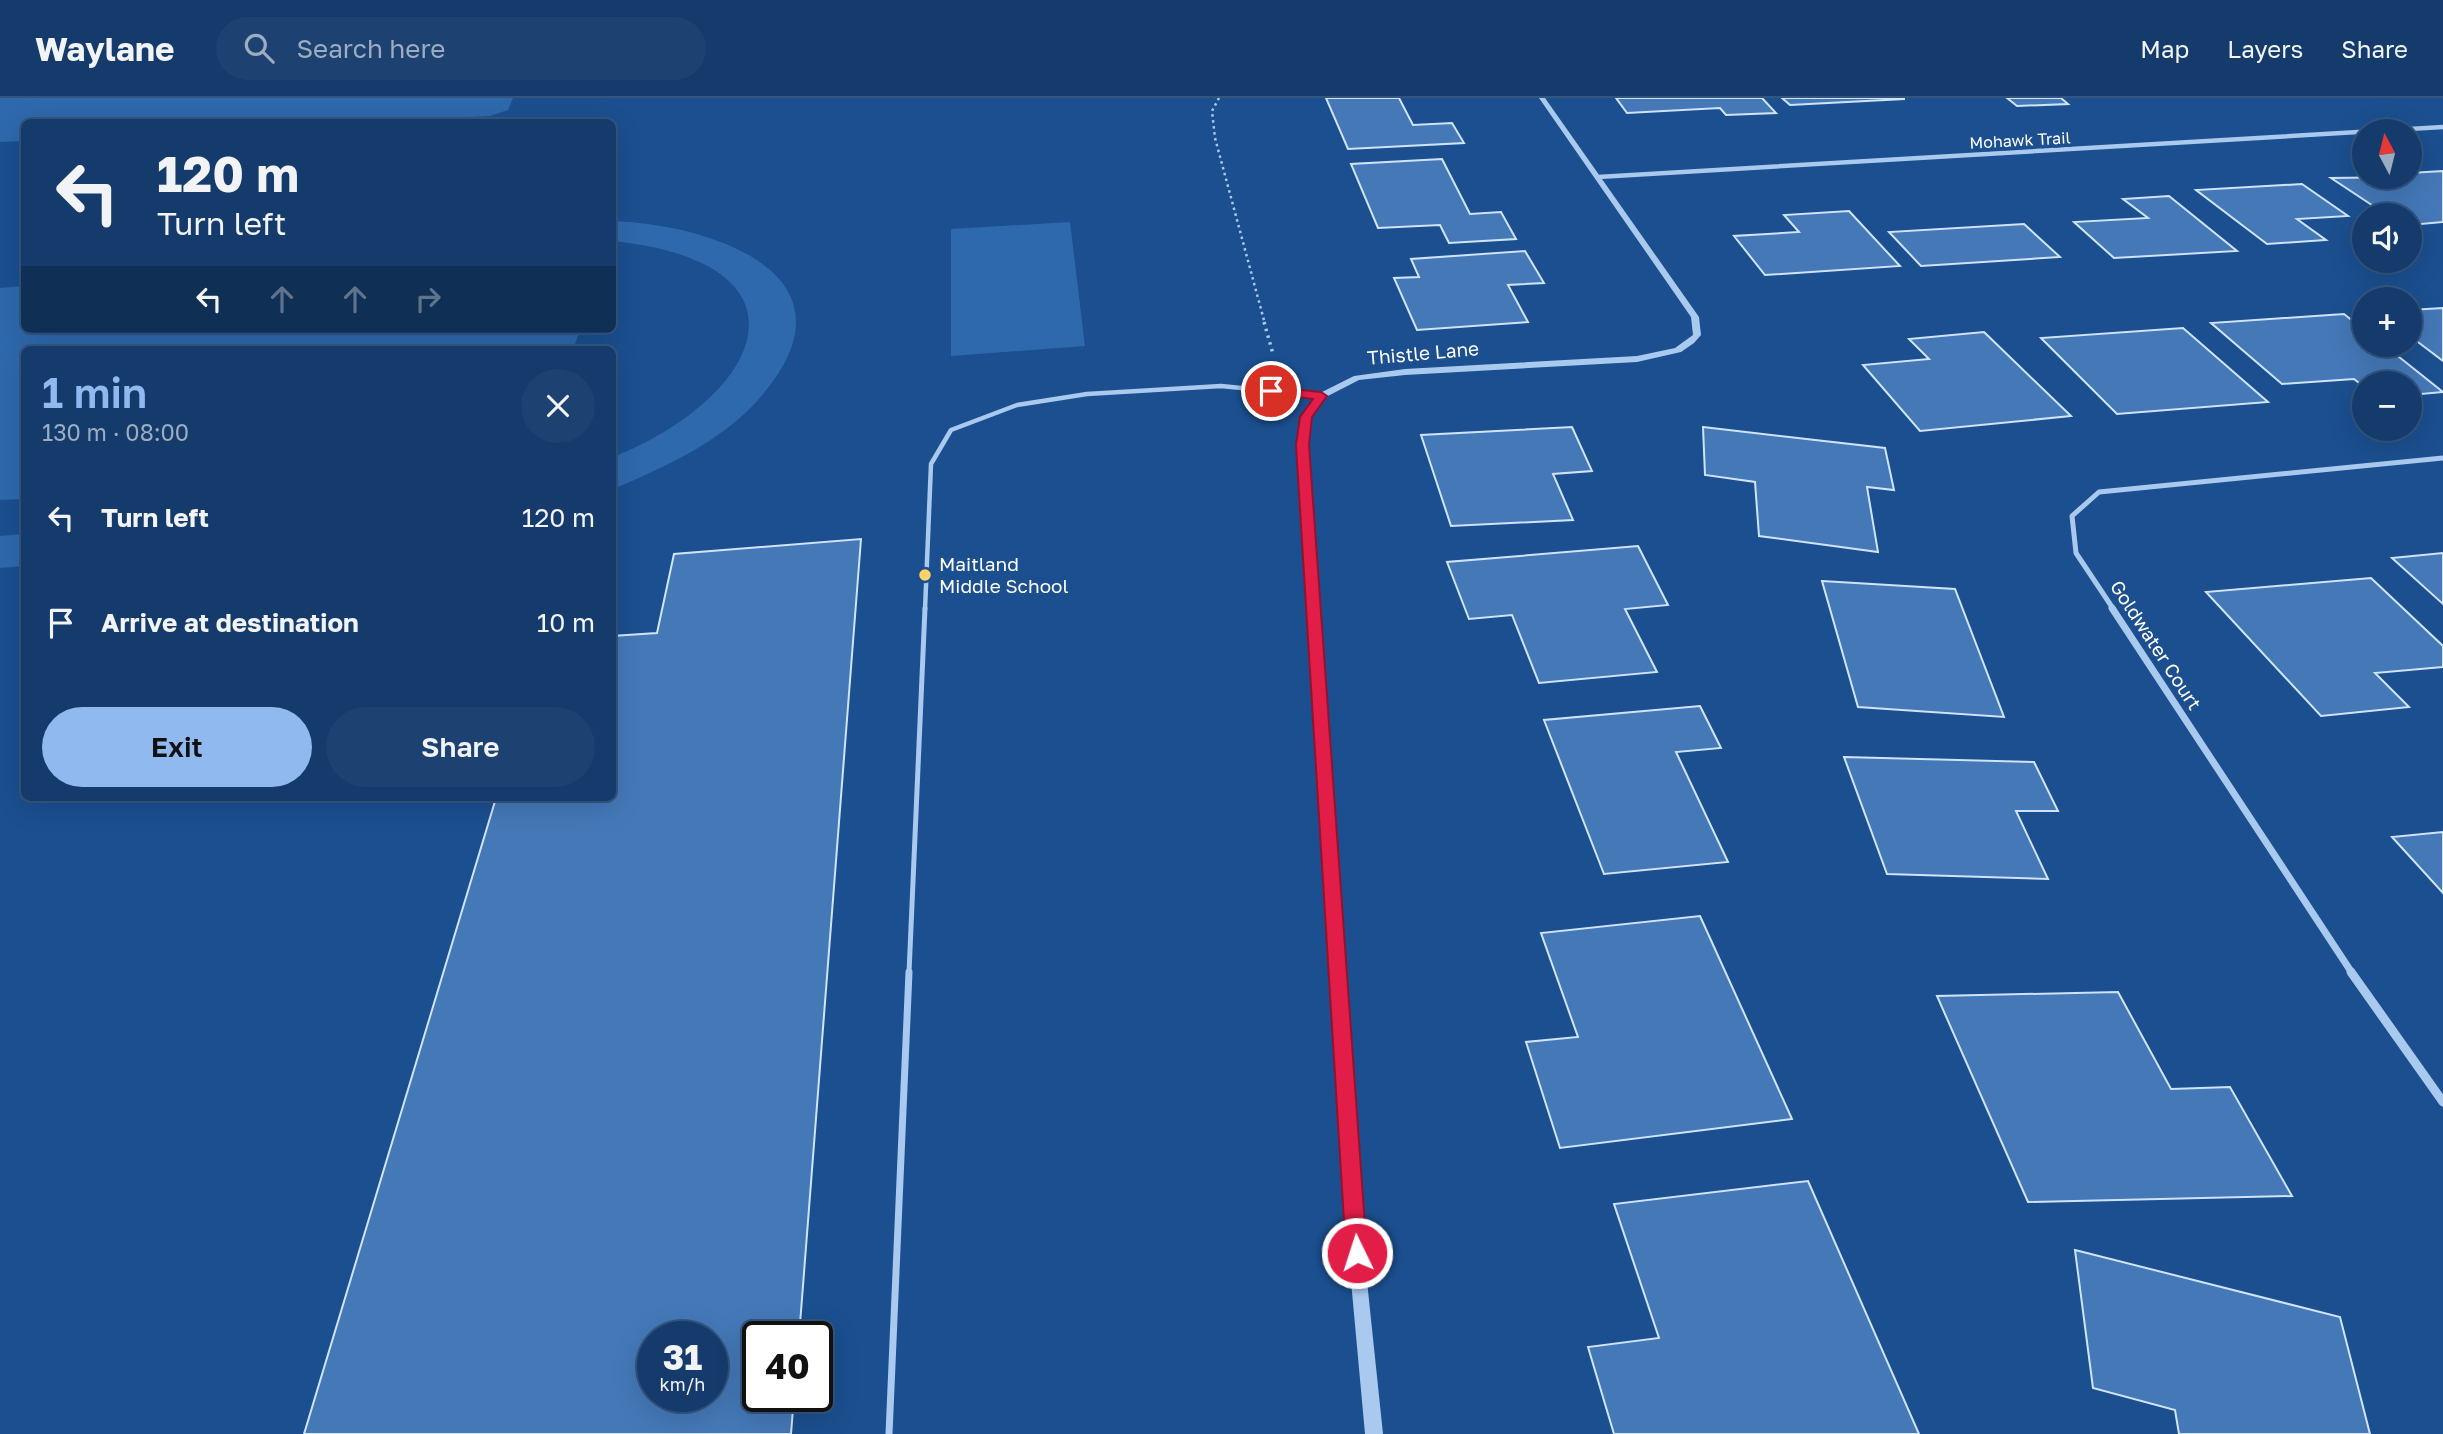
<!DOCTYPE html>
<meta charset="utf-8">
<style>
:root{--surface:#143b6b;--page:#1d4271;--text:#f1f3f6;--muted:#9dadc1;--line:#33557e;--accent:#90b9f0}
body{margin:0;font-family:"Golos Text",sans-serif;background:var(--page);color:var(--text);height:100vh;display:flex;flex-direction:column;font-size:26px;white-space:nowrap}
*{box-sizing:border-box;margin:0}
p{font-size:23px;color:var(--muted)}
.icon{flex:none;width:38px;height:38px;fill:none;stroke:currentColor;stroke-width:2;stroke-linecap:round;stroke-linejoin:round}
.map{position:relative;flex:1;overflow:hidden}
.drawer{position:absolute;left:21px;top:248px;width:595px;height:455px;display:flex;flex-direction:column;background:var(--surface);border-radius:10px;box-shadow:0 7px 28px #0002,0 0 0 2px var(--line)}
.drawer>*{flex:none}
.banner{position:absolute;left:21px;top:21px;width:595px;height:214px;border-radius:10px;box-shadow:0 7px 28px #0002,0 0 0 2px var(--line);background:#143b6b;color:var(--text);overflow:hidden}
.needle{width:46px;rotate:353deg}
.buttons{position:absolute;left:2352px;top:21px;display:grid;gap:14px}
.buttons a{display:grid;place-items:center;width:70px;height:70px;border-radius:50%;background:var(--surface);box-shadow:0 7px 28px #0002,0 0 0 2px var(--line);font-size:35px}
.speed{position:absolute;left:637px;top:1223px;display:flex;gap:14px;font-size:35px;font-weight:700;text-align:center}
.speed>*{display:grid;place-content:center;width:91px;height:91px;border-radius:50%;background:var(--surface);box-shadow:0 7px 28px #0002,0 0 0 2px var(--line);line-height:1}
.speed small{font-size:18px;font-weight:400}
.speed .limit{border:4px solid #111;border-radius:10px;background:#fff;color:#111}
.pin{position:absolute;display:grid;place-items:center;width:60px;height:60px;color:#fff;margin:-30px;border:4px solid #fff;border-radius:50%;box-shadow:0 2px 7px #0007}
.me{position:absolute;width:77px;margin:-38px;rotate:356deg;stroke-linejoin:round;filter:drop-shadow(0 0 5px #0008)}
.turn{display:flex;align-items:center;gap:24px;height:147px;padding:0 21px;font-size:32px}
.turn .icon{width:91px;height:91px;stroke-width:2.5}
.turn b{display:block;font-size:49px;line-height:60px}
.lanes{display:flex;align-items:center;height:66px;padding:0 21px;background:#0003;justify-content:center;gap:35px;direction:ltr}
.lanes .off{opacity:.35}
.round{display:grid;place-items:center;flex:none;width:74px;height:74px;border-radius:37px;background:var(--page)}
.overview{display:flex;align-items:center;justify-content:space-between;height:119px;padding:0 21px}
h1{font-size:42px;font-weight:600;line-height:52px;color:var(--accent)}
.primary-button{display:flex;gap:14px;margin-top:auto;padding:14px 21px}
.primary-button a{flex:1;height:80px;border-radius:42px;background:var(--accent);color:#111;font-size:28px;font-weight:600;line-height:80px;text-align:center}
.primary-button a+a{background:var(--page);color:var(--text)}
ul{padding:0;list-style:none}
li{display:flex;align-items:center;gap:21px;height:105px;padding:0 21px}
li div{flex:1}
li b{display:block;font-size:26px}
li em{font-style:normal}
header{display:flex;align-items:center;gap:42px;box-sizing:border-box;height:98px;padding:0 35px;background:var(--surface);border-bottom:2px solid var(--line)}
header strong{font-size:33px}
nav{display:flex;gap:38px;margin-inline-start:auto;font-size:24px}
.search{width:490px;height:63px;background:var(--page);display:flex;align-items:center;gap:18px;box-sizing:border-box;padding:0 24px;border-radius:38px;color:var(--muted);font-size:26px}
.map>svg:first-child{display:block}
.green{fill:#2e69ad}
.building{fill:#4478b7;stroke:#cfe3fa;stroke-width:2;fill-rule:evenodd}
.lines{fill:none;stroke-linecap:round;stroke-linejoin:round}
.path-far1{stroke:#a9c9ee;stroke-width:2.5;stroke-dasharray:2.5 3.5;stroke-linecap:butt}
.path{stroke:#a9c9ee;stroke-width:3.5;stroke-dasharray:2.5 4.5;stroke-linecap:butt}
.service-far2{stroke:#a9c9ee;stroke-width:4.5}
.service-far1{stroke:#a9c9ee;stroke-width:5}
.service{stroke:#a9c9ee;stroke-width:7}
.minor-far3{stroke:#a9c9ee;stroke-width:4.5}
.minor-far2{stroke:#a9c9ee;stroke-width:5}
.minor-far1{stroke:#a9c9ee;stroke-width:7}
.minor{stroke:#a9c9ee;stroke-width:9}
.tertiary{fill:#a9c9ee;fill-rule:evenodd}
.route{fill:#e11d48;stroke:#92132f;stroke-width:2}
.poi-dot{fill:#ffd166;stroke:#1b4f8f;stroke-width:2.5}
.labels{text-anchor:middle;stroke-width:7;stroke-linejoin:round;paint-order:stroke}
.far-street-label{font-size:16px;fill:#fff;stroke:#1b4f8f}
.street-label{font-size:19px;fill:#fff;stroke:#1b4f8f}
.poi-label{font-size:19px;fill:#fff;stroke:#1b4f8f;text-anchor:start}
</style>
<header>
<strong>Waylane</strong>
<div class="search"><svg class="icon" aria-label="search" viewBox="0 0 24 24"><circle cx="10" cy="10" r="6"/><path d="M15 15l6 6"/></svg>Search here</div>
<nav><a>Map</a><a>Layers</a><a>Share</a></nav>
</header>
<div class="map">
<svg width="2443" height="1336" viewBox="0 0 2443 1336">
<rect width="100%" height="100%" fill="#1b4f8f"/>
<!-- green -->
<path class="green" d="M 0,0 L 513,0 L 508,12 L 490,18 L 371,24 L 24,24 L 24,43 L 0,44 Z
M 613,123 C 717,127 868,180 757,303 C 719,345 663,370 613,391 L 613,359 C 764,299 822,165 613,143 Z
M 1070,124 L 1085,248 L 951,258 L 951,131 Z
M 24,188 L 24,231 L 580,231 L 573,252 L 24,252 L 24,401 L 0,402 L 0,190 Z
M 24,436 L 24,468 L 0,470 L 0,438 Z"/>
<!-- building -->
<path class="building" d="M 1326,0 L 1399,0 L 1413,27 L 1452,25 L 1464,45 L 1348,51 Z
M 1616,0 L 1762,0 L 1776,15 L 1726,17 L 1720,10 L 1627,15 Z
M 1782,0 L 1904,0 L 1904,1 L 1790,7 Z
M 2007,0 L 2061,0 L 2068,6 L 2017,8 Z
M 1442,61 L 1470,116 L 1501,114 L 1516,141 L 1449,145 L 1440,127 L 1378,130 L 1351,66 Z
M 2443,73 L 2443,124 L 2410,127 L 2410,117 L 2387,117 L 2331,80 L 2410,79 L 2410,75 Z
M 2302,86 L 2348,118 L 2297,121 L 2326,142 L 2267,146 L 2196,92 Z
M 2169,98 L 2237,153 L 2114,160 L 2074,124 L 2148,120 L 2123,101 Z
M 1849,113 L 1900,168 L 1765,177 L 1734,138 L 1799,134 L 1784,117 Z
M 2024,126 L 2060,159 L 1921,168 L 1889,134 Z
M 1525,153 L 1544,185 L 1508,187 L 1528,224 L 1417,232 L 1394,180 L 1419,179 L 1411,161 Z
M 2443,210 L 2443,263 L 2410,238 L 2410,212 Z
M 2344,216 L 2364,232 L 2364,247 L 2384,247 L 2443,294 L 2410,297 L 2410,285 L 2364,285 L 2364,289 L 2354,281 L 2282,286 L 2211,225 Z
M 2183,230 L 2268,304 L 2117,316 L 2041,240 Z
M 1984,234 L 2071,318 L 1920,333 L 1863,267 L 1929,261 L 1909,241 Z
M 1572,329 L 1592,373 L 1553,376 L 1573,422 L 1451,428 L 1421,337 Z
M 1703,329 L 1885,350 L 1894,392 L 1867,389 L 1878,454 L 1759,438 L 1755,384 L 1705,377 Z
M 861,441 L 799,1239 L 758,1239 L 758,1298 L 794,1298 L 791,1336 L 304,1336 L 496,700 L 612,700 L 612,538 L 657,535 L 674,456 ZM 653,1239 L 712,1239 L 712,1298 L 653,1298 Z
M 1638,448 L 1668,507 L 1625,511 L 1657,574 L 1539,585 L 1512,517 L 1469,521 L 1447,464 Z
M 2443,455 L 2443,506 L 2392,460 Z
M 2371,480 L 2443,548 L 2443,569 L 2375,575 L 2409,609 L 2321,618 L 2206,494 Z
M 1822,483 L 1955,491 L 2004,619 L 1858,609 Z
M 1700,608 L 1721,650 L 1676,654 L 1728,764 L 1604,776 L 1544,622 Z
M 1844,659 L 2034,664 L 2058,713 L 2016,713 L 2048,781 L 1887,776 Z
M 2443,734 L 2443,795 L 2392,739 Z
M 1700,818 L 1792,1021 L 1560,1050 L 1526,944 L 1578,939 L 1541,835 Z
M 2118,894 L 2171,991 L 2230,989 L 2292,1098 L 2028,1104 L 1937,898 Z
M 1808,1083 L 1919,1336 L 1614,1336 L 1588,1249 L 1659,1240 L 1614,1106 Z
M 2075,1152 L 2340,1219 L 2370,1336 L 2179,1336 L 2175,1312 L 2093,1290 Z"/>
<g class="lines">
<!-- path-far1 -->
<path class="path-far1" d="M 1219,0 L 1212,13 L 1215,40 L 1265,226"/>
<!-- path -->
<path class="path" d="M 1264,224 L 1273,256"/>
<!-- service-far2 -->
<path class="service-far2" d="M 925,512 L 931,366 L 951,332 L 1017,307 L 1087,296 L 1221,288 L 1321,298"/>
<!-- service-far1 -->
<path class="service-far1" d="M 909,875 L 925,510"/>
<!-- service -->
<path class="service" d="M 889,1336 L 909,874"/>
<!-- minor-far3 -->
<path class="minor-far3" d="M 1598,79 L 2443,29"/>
<!-- minor-far2 -->
<path class="minor-far2" d="M 2114,512 L 2076,455 L 2072,418 L 2099,394 L 2443,360"/>
<!-- minor-far1 -->
<path class="minor-far1" d="M 2112,510 L 2352,875"/>
<!-- minor -->
<path class="minor" d="M 2351,874 L 2443,1004"/>
<!-- tertiary -->
<path class="tertiary" d="M 1539,0 L 1545,0 L 1699,219 L 1701,237 L 1694,245 L 1681,254 L 1637,264 L 1405,277 L 1359,282 L 1324,300 L 1311,319 L 1308,347 L 1367,1183 L 1383,1336 L 1365,1336 L 1351,1183 L 1298,347 L 1301,319 L 1318,296 L 1354,278 L 1405,271 L 1637,258 L 1675,250 L 1693,237 L 1691,219 Z"/>
</g>
<!-- route -->
<path class="route" d="M 1271,289 L 1321,294 L 1327,298 L 1312,319 L 1309,347 L 1367,1155 L 1364,1162 L 1357,1165 L 1349,1162 L 1346,1155 L 1296,347 L 1300,319 L 1313,301 L 1266,295 L 1265,293 Z"/>
<!-- markers -->
<circle class="poi-dot" cx="925" cy="477" r="7"/>
<g class="labels">
<!-- far-street labels -->
<g class="far-street-label">
<text transform="translate(2020 42) rotate(-3)" y="6">Mohawk Trail</text>
</g>
<!-- street labels -->
<g class="street-label">
<text transform="translate(1423 255) rotate(-5)" y="7">Thistle Lane</text>
<text transform="translate(2156 547) rotate(57)" y="7">Goldwater Court</text>
</g>
<!-- poi labels -->
<g class="poi-label">
<text x="939" y="473">Maitland<tspan x="939" dy="22">Middle School</tspan></text>
</g>
</g>
</svg>
<div class="buttons">
<a><svg class="needle" viewBox="-14 -14 28 28"><path d="M0-13l5 13h-10z" fill="#e53935"/><path d="M0 13l5-13h-10z" fill="#9dadc1"/></svg></a>
<a><svg class="icon" aria-label="sound" viewBox="0 0 24 24"><path d="M4 9h4l5-4v14l-5-4H4zM17 9q2 3 0 6"/></svg></a>
<a>+</a>
<a>−</a>
</div>
<div class="speed"><div>31<small>km/h</small></div><div class="limit">40</div></div>
<div class="pin" style="left:1271px;top:293px;background:#d93025"><svg class="icon" aria-label="arrive" viewBox="0 0 24 24"><path d="M6 21V4h12l-3 4 3 4H6"/></svg></div>
<svg class="me" style="left:1357px;top:1155px" viewBox="-20 -20 40 40"><circle r="17" fill="#e11d48" stroke="#fff" stroke-width="3"/><path d="M0-11L8 9 0 5-8 9z" fill="#fff"/></svg>
<div class="banner">
<div class="turn"><svg class="icon" aria-label="left" viewBox="0 0 24 24"><path d="M17 20v-9H6M10 6l-5 5 5 5"/></svg><div><b>120 m</b>Turn left</div></div>
<div class="lanes"><svg class="icon" aria-label="left" viewBox="0 0 24 24"><path d="M17 20v-9H6M10 6l-5 5 5 5"/></svg><svg class="icon off" aria-label="ahead" viewBox="0 0 24 24"><path d="M12 20V5M6 11l6-6 6 6"/></svg><svg class="icon off" aria-label="ahead" viewBox="0 0 24 24"><path d="M12 20V5M6 11l6-6 6 6"/></svg><svg class="icon off" aria-label="right" viewBox="0 0 24 24"><path d="M7 20v-9h11M14 6l5 5-5 5"/></svg></div>
</div>
<section class="drawer">
<div class="overview"><div><h1>1 min</h1><p>130 m · 08:00</p></div><a class="round"><svg class="icon" aria-label="close" viewBox="0 0 24 24"><path d="M6 6l12 12M18 6L6 18"/></svg></a></div>
<ul>
<li><svg class="icon" aria-label="left" viewBox="0 0 24 24"><path d="M17 20v-9H6M10 6l-5 5 5 5"/></svg><div><b>Turn left</b></div><em>120 m</em></li>
<li><svg class="icon" aria-label="arrive" viewBox="0 0 24 24"><path d="M6 21V4h12l-3 4 3 4H6"/></svg><div><b>Arrive at destination</b></div><em>10 m</em></li>
</ul>
<div class="primary-button"><a>Exit</a><a>Share</a></div>
</section>
</div>
